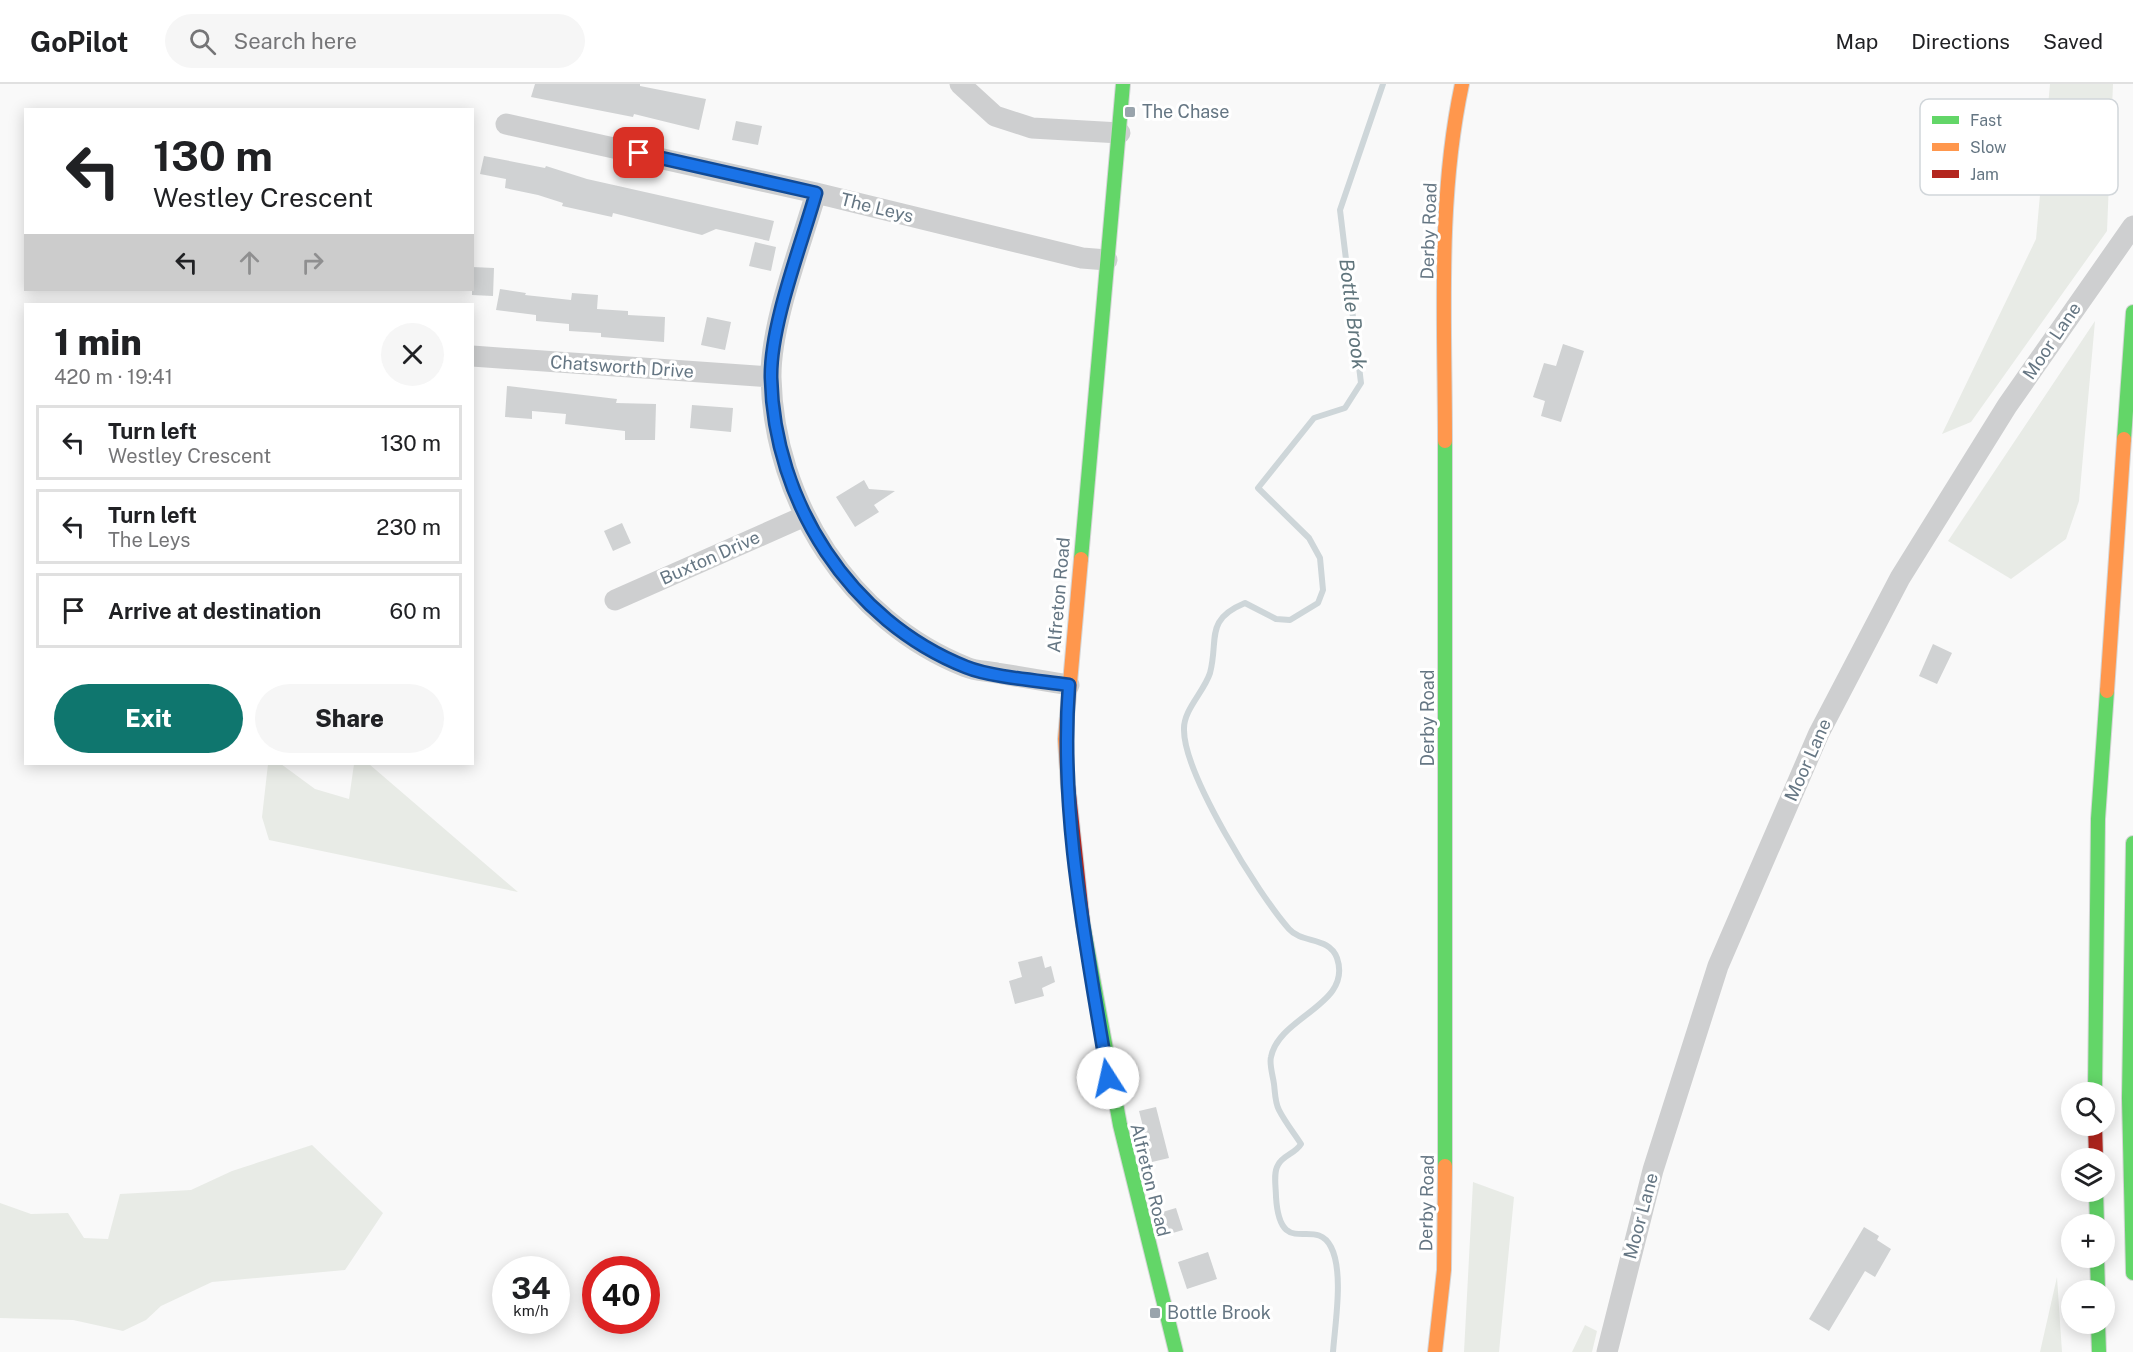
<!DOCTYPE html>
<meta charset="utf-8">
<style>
:root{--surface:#fff;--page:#f6f6f6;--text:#202124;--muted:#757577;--line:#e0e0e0;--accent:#0f766e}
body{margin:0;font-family:"Public Sans",sans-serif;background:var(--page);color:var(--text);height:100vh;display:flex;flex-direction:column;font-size:22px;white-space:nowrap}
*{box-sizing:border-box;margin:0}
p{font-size:20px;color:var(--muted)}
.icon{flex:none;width:33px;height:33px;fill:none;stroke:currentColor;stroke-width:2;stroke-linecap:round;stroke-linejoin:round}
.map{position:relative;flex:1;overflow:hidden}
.drawer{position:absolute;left:24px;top:219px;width:450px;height:462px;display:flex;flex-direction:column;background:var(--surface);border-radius:0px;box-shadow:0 3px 15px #0003}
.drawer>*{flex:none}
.top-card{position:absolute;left:24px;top:24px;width:450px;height:183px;border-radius:0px;box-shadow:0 3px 15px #0003;background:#fff;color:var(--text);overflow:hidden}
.tools{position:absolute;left:2061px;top:998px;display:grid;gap:12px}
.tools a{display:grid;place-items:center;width:54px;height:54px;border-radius:50%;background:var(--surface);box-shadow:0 3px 15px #0003;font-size:30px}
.speed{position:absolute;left:492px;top:1172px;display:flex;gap:12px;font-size:30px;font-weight:700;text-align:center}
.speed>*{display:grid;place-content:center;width:78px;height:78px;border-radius:50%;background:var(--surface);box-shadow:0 3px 15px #0003;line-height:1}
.speed small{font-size:15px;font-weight:400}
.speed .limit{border:9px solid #d22;background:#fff;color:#111}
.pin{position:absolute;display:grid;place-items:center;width:51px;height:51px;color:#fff;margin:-26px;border-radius:12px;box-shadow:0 3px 9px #0006}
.me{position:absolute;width:66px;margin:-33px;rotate:350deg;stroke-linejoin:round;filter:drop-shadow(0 0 4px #0008)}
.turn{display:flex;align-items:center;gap:21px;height:126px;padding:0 30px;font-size:27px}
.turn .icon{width:78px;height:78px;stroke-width:2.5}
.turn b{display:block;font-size:42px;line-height:51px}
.lanes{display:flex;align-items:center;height:57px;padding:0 30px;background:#0003;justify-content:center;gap:30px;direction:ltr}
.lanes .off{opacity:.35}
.round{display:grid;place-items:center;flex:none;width:63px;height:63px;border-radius:32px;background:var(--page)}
.headline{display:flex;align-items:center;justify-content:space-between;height:102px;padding:0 30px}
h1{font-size:36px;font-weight:800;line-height:45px}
.action{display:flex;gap:12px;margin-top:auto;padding:12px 30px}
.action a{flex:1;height:69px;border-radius:36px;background:var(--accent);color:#fff;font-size:24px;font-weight:800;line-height:69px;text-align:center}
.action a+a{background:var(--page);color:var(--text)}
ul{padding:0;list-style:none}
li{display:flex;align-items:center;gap:18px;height:75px;margin:0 12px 9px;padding:0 18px;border:3px solid var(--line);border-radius:0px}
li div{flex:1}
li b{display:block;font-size:22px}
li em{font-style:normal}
header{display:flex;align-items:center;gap:36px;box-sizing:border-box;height:84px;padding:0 30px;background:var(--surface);border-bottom:2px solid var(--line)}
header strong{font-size:28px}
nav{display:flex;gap:33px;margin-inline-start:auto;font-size:21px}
.search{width:420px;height:54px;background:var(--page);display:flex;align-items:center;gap:15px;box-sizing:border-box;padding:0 21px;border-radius:33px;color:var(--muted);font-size:22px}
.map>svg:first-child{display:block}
.green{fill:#e8ebe6}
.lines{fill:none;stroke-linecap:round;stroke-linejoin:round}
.stream{stroke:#ced6d9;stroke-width:6}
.building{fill:#d0d2d3}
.fast-casing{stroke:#d5d6d7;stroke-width:16}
.slow-casing{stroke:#d5d6d7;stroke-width:16}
.jam-casing{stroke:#d5d6d7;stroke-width:16}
.street{stroke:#cecfd0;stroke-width:21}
.fast{stroke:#63d668;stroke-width:14}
.slow{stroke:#ff974d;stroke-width:14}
.jam{stroke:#b3261e;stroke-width:14}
.route-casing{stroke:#114b97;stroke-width:15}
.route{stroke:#1a73e8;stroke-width:10}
.poi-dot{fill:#99a4ac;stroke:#fff;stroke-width:2}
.labels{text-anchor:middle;stroke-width:6;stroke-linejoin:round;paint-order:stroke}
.poi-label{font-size:18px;fill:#657683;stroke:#fff;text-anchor:start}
.street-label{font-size:18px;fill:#657683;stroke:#fff}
.water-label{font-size:20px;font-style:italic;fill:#60757c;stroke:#fff}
.key{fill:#fff;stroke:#d1d6da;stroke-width:1.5}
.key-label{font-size:16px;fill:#657683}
</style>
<header>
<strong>GoPilot</strong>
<div class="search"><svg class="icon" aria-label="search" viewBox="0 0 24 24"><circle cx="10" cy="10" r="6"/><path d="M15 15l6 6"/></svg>Search here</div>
<nav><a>Map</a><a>Directions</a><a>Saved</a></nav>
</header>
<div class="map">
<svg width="2133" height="1268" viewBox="0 0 2133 1268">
<rect width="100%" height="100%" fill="#f9f9f9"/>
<!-- green -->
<path class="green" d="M 2050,0 L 2113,0 L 2107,147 L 1971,338 L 1942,350 L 2036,155 Z
M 2095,237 L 2079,417 L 2066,455 L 2011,495 L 1948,457 Z
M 268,680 L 281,680 L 315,705 L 349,715 L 354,680 L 369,680 L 518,808 L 269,756 L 262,733 Z
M 312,1061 L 383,1129 L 345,1186 L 212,1198 L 161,1222 L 146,1236 L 123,1247 L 73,1236 L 0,1234 L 0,1119 L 31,1130 L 68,1129 L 84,1154 L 108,1155 L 120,1110 L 191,1106 L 232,1087 Z
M 1473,1098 L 1514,1113 L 1499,1268 L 1464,1268 Z
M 2057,1193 L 2062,1268 L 2040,1268 Z
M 1585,1241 L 1597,1247 L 1592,1268 L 1572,1268 Z"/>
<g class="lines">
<!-- stream -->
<path class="stream" d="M 1333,1268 C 1335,1240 1344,1188 1331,1163 C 1315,1131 1280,1177 1276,1113 C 1276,1103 1273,1089 1278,1081 C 1283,1071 1295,1070 1301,1060 C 1294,1049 1285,1038 1279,1026 C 1275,1019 1275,1008 1274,1000 C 1273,992 1269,980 1271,973 C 1279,932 1353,921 1337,874 C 1329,852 1302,860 1289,845 C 1258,810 1184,690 1184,646 C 1183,626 1204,608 1210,589 C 1219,555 1204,536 1245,519 L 1276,535 L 1290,536 L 1318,519 L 1323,506 L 1320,474 L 1309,454 L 1258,404 L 1314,334 L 1345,324 L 1361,299 L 1340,126 L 1383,0"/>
</g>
<!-- building -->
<path class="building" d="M 535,0 L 640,0 L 640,2 L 706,15 L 699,46 L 634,30 L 633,33 L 531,13 Z
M 736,37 L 762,42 L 758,61 L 732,56 Z
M 484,72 L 545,84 L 546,82 L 587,95 L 774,137 L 769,157 L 716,145 L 702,151 L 613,129 L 612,133 L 562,122 L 563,119 L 538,111 L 505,104 L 506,95 L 480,90 Z
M 755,158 L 776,163 L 771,187 L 749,182 Z
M 472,183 L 494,184 L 493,212 L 472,211 Z
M 500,205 L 526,209 L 525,211 L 571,216 L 572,209 L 598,211 L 597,225 L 628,227 L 628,231 L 665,233 L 664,258 L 601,253 L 601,249 L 569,247 L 569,240 L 536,237 L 536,231 L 496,226 Z
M 707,233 L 731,238 L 725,266 L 701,261 Z
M 1563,260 L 1584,267 L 1561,338 L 1541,332 L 1545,317 L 1533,313 L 1544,279 L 1556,282 Z
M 507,302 L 617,315 L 616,319 L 656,320 L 655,356 L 625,356 L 625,347 L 565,340 L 566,330 L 532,327 L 532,335 L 505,333 Z
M 692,321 L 733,324 L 731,348 L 690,344 Z
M 864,396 L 869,405 L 895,407 L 874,421 L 879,428 L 855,443 L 836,413 Z
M 622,439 L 631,459 L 613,467 L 604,447 Z
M 1933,560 L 1952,569 L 1937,600 L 1919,592 Z
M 1042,872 L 1045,884 L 1051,882 L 1055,898 L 1042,904 L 1044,912 L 1015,920 L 1009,897 L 1022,893 L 1018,878 Z
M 1156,1023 L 1169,1074 L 1152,1078 L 1139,1027 Z
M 1176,1124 L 1183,1146 L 1166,1151 L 1159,1129 Z
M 1864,1143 L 1879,1152 L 1877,1156 L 1891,1165 L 1875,1193 L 1865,1187 L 1829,1247 L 1809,1235 Z
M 1208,1168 L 1217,1195 L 1187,1205 L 1178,1178 Z"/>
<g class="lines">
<defs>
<path id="fast" d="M 2124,355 L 2133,228
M 1445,357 L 1445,1082
M 1081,475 L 1123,0
M 2133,759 L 2129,1014 L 2133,1189
M 1083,840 L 1120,1041 L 1176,1268
M 2095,1008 L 2098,735 L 2107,607
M 2096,1107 L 2097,1140
M 2097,1173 L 2098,1206
M 2098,1239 L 2099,1268"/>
<path id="slow" d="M 1445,357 C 1445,239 1437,116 1462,0
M 2107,607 L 2124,355
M 1068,701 L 1065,655 L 1081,475
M 1435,1268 L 1444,1186 L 1445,1082"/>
<path id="jam" d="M 1068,701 L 1083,840
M 2095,1041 L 2096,1074"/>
</defs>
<!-- fast casing -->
<use href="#fast" class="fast-casing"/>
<!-- slow casing -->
<use href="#slow" class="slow-casing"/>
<!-- jam casing -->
<use href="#jam" class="jam-casing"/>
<!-- street -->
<path class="street" d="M 960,0 L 995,32 L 1032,44 L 1120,49
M 506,40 L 816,109 L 1082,174 L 1107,176
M 816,109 C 801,161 770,241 771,294 C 774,418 850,537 966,583 C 975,587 987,587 997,589 C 1021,593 1045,597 1069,601
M 472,272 L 771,293
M 615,516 L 805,432
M 1607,1268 L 1653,1086 L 1718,882 L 1819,649 L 1900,494 L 2007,322 L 2133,142"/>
<!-- fast -->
<use href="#fast" class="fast"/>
<!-- slow -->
<use href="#slow" class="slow"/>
<!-- jam -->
<use href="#jam" class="jam"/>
</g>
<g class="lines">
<defs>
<path id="route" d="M 639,69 L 816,109 C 801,162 770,241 771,294 C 774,418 850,537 966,583 C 990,593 1042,597 1069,601 C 1059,733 1087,864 1108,994"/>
</defs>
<!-- route casing -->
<use href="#route" class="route-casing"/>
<!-- route -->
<use href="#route" class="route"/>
</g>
<!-- markers -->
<g class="poi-dot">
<rect x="1124" y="22" width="12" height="12" rx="3"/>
<rect x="1149" y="1223" width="12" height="12" rx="3"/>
</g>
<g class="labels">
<!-- poi labels -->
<g class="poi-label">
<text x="1142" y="34">The Chase</text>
<text x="1167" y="1235">Bottle Brook</text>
</g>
<!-- street labels -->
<g class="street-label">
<text transform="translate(877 124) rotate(14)" y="6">The Leys</text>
<text transform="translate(1429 147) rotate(-88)" y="6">Derby Road</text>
<text transform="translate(2052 257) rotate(-56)" y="6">Moor Lane</text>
<text transform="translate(622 283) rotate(4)" y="6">Chatsworth Drive</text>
<text transform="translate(710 474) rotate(-24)" y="6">Buxton Drive</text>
<text transform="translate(1059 511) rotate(-85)" y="6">Alfreton Road</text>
<text transform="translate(1428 634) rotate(-90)" y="6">Derby Road</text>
<text transform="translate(1808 676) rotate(-66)" y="6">Moor Lane</text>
<text transform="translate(1150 1096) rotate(76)" y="6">Alfreton Road</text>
<text transform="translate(1427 1119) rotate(-89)" y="6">Derby Road</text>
<text transform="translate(1641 1132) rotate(-75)" y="6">Moor Lane</text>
</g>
<!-- water labels -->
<g class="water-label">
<text transform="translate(1353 230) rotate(83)" y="7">Bottle Brook</text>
</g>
</g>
<!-- legend -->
<rect x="1920" y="15" width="198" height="96" rx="9" class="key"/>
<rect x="1932" y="32" width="27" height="8" fill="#63d668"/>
<rect x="1932" y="59" width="27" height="8" fill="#ff974d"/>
<rect x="1932" y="86" width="27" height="8" fill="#b3261e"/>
<g class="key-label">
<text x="1970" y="42">Fast</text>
<text x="1970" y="69">Slow</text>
<text x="1970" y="96">Jam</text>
</g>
</svg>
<div class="tools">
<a><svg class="icon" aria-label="search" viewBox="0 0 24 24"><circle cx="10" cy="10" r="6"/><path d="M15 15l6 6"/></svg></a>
<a><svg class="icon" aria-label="layers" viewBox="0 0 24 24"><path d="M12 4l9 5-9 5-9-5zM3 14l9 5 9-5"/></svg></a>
<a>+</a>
<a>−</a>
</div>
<div class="speed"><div>34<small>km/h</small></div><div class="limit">40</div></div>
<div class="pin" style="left:639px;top:69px;background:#d93025"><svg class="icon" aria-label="arrive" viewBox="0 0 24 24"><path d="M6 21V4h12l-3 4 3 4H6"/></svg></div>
<svg class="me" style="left:1108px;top:994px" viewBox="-20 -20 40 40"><circle r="19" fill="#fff"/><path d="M0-13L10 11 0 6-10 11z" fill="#1a73e8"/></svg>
<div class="top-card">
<div class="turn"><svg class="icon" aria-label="left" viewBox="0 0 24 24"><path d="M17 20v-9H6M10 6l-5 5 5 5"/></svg><div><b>130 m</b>Westley Crescent</div></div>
<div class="lanes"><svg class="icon" aria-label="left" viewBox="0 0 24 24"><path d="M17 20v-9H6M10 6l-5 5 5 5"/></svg><svg class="icon off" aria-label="ahead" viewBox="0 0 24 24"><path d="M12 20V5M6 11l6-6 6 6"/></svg><svg class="icon off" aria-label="right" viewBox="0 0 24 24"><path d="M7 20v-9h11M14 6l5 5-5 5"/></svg></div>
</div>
<section class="drawer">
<div class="headline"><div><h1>1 min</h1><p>420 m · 19:41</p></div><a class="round"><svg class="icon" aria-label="close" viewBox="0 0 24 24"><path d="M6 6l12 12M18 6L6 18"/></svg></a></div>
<ul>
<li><svg class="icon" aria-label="left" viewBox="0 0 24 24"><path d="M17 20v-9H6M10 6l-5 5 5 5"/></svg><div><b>Turn left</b><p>Westley Crescent</p></div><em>130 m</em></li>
<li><svg class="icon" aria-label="left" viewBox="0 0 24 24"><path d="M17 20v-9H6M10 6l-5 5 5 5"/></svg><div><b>Turn left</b><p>The Leys</p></div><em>230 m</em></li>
<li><svg class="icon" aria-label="arrive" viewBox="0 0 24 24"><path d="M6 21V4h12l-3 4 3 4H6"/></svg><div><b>Arrive at destination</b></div><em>60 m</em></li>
</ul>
<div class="action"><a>Exit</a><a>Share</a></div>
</section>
</div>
